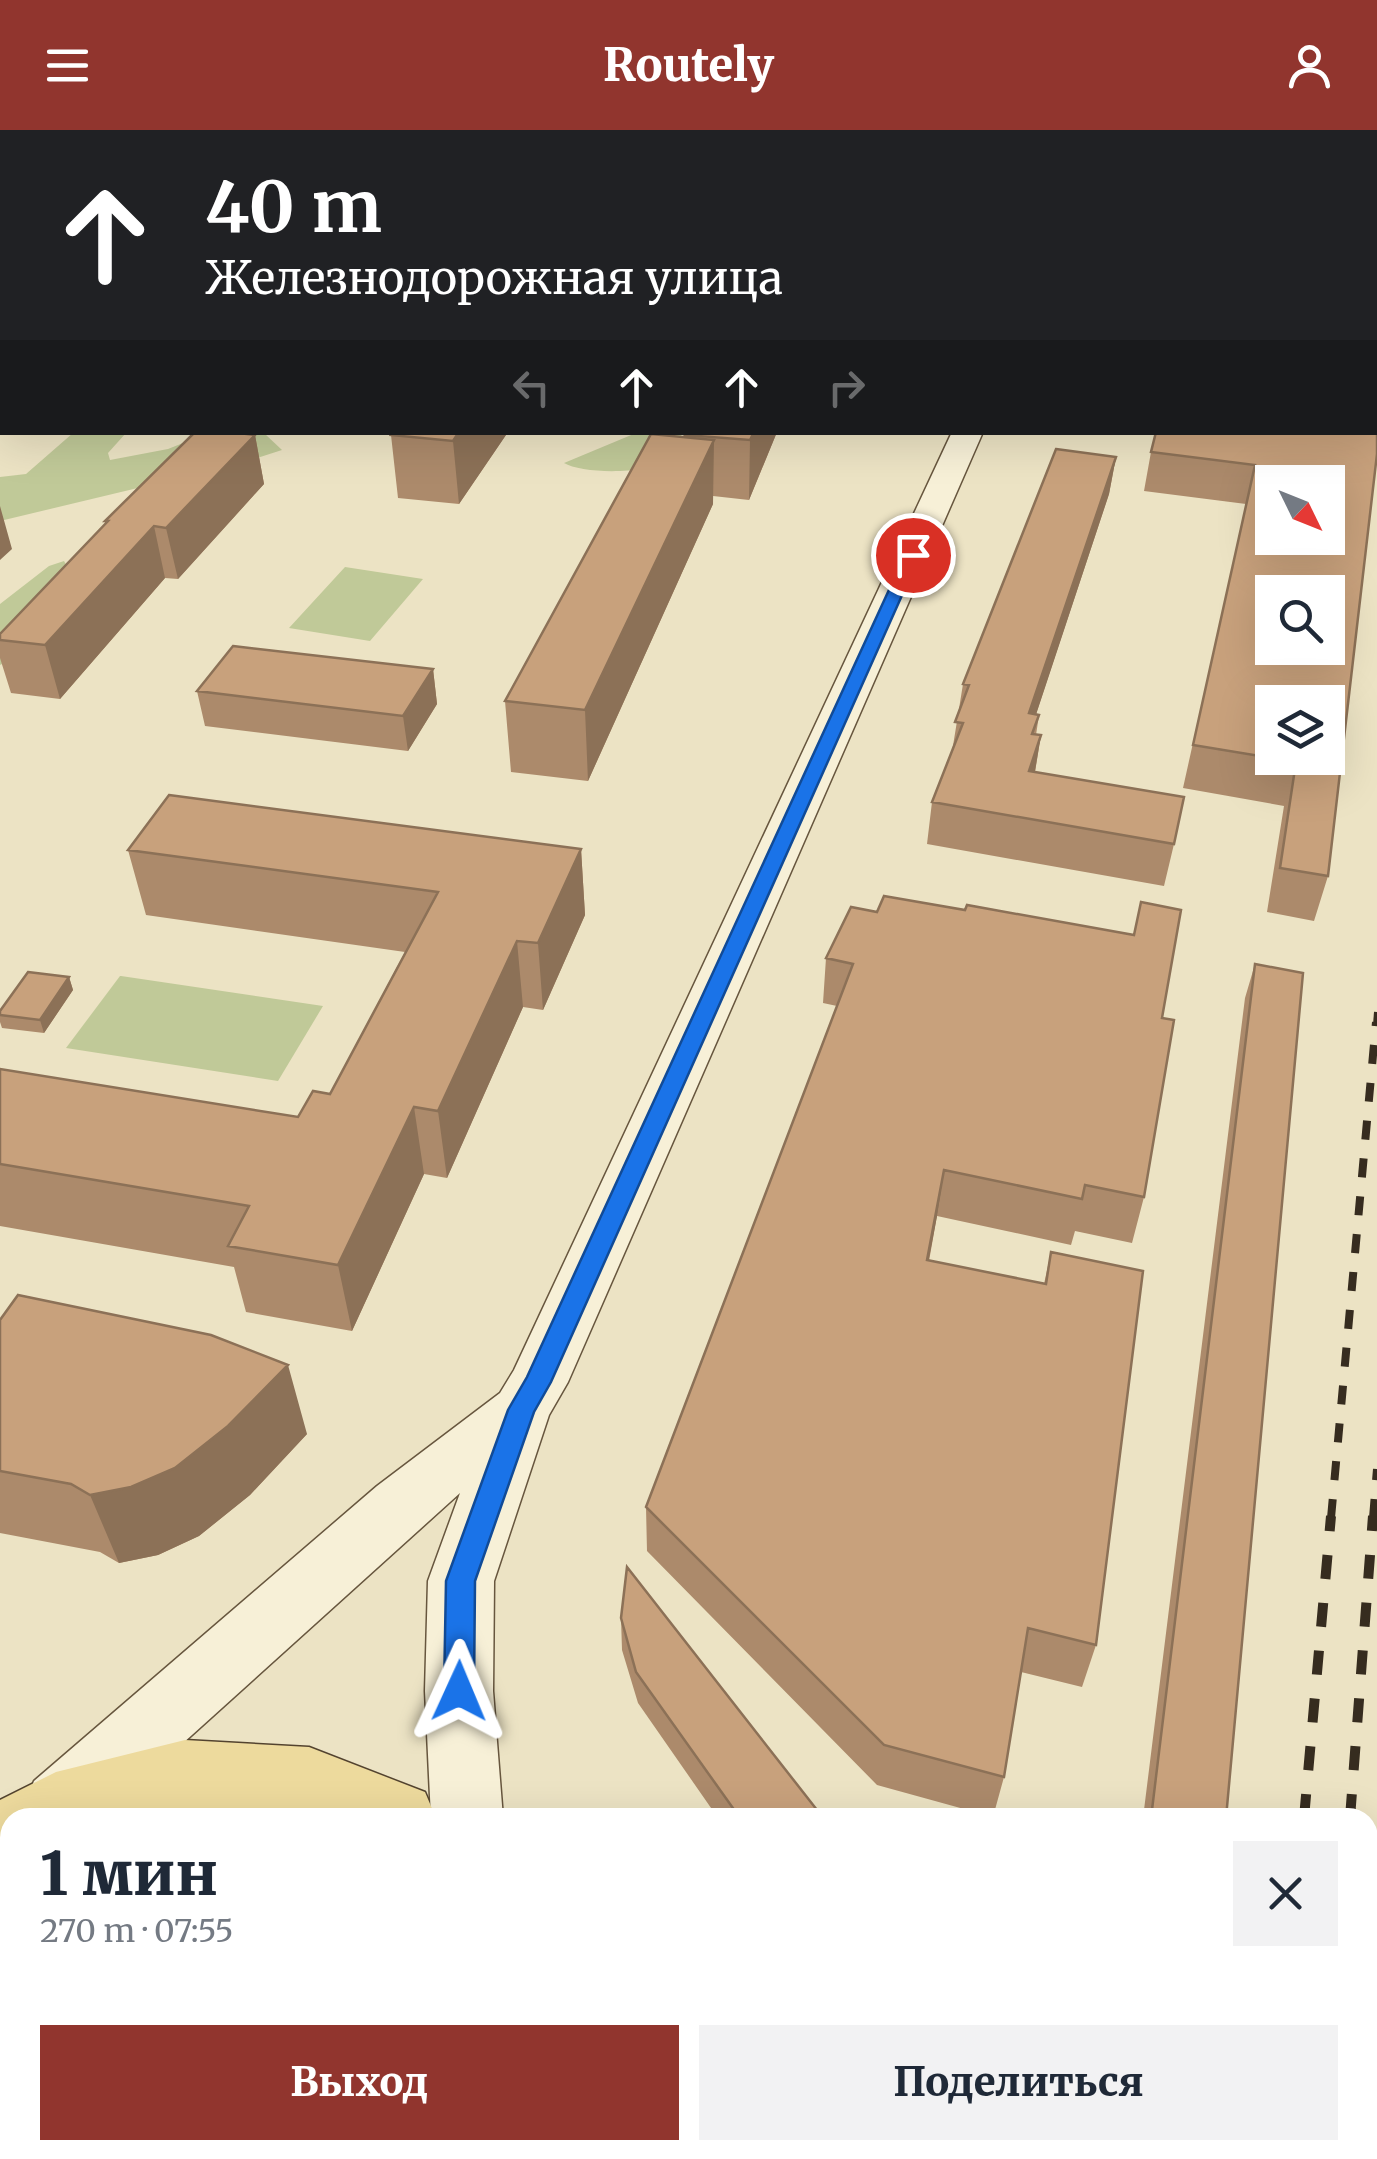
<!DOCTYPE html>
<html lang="ru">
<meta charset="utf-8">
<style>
:root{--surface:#fff;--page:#f2f2f3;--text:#1f2937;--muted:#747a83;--accent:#91352e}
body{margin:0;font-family:Merriweather,serif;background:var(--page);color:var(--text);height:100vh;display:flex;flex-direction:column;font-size:38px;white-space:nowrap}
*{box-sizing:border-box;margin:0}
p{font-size:32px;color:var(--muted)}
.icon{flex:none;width:55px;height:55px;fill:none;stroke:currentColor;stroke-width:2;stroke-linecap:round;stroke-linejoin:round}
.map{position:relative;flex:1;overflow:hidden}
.panel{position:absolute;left:0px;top:1678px;width:1378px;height:352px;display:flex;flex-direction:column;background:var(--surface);border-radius:30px 30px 0 0;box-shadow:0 10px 40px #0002}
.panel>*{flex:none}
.hud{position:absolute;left:0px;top:0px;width:1378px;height:305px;box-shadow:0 10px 40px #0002;background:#202124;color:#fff;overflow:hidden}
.needle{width:65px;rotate:133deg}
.fabs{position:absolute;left:1255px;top:335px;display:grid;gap:20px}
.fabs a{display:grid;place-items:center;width:90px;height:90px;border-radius:0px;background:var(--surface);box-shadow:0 10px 40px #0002;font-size:50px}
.pin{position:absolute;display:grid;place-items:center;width:85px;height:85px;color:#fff;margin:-42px;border:5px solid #fff;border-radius:50%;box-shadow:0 2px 10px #0007}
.me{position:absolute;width:110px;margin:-55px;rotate:1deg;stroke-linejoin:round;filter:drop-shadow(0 0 8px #0008)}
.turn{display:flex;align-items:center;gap:35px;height:210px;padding:0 40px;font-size:45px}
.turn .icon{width:130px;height:130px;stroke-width:2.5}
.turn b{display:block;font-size:70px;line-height:85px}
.lanes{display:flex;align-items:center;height:95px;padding:0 40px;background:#0003;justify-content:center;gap:50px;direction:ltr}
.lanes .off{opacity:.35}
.round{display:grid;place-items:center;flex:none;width:105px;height:105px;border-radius:0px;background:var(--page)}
.head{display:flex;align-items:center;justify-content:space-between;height:170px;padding:0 40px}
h1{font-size:60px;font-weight:800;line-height:75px}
.cta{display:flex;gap:20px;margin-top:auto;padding:20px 40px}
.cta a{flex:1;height:115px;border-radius:0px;background:var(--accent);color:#fff;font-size:40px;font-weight:800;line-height:115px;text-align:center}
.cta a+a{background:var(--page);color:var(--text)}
header{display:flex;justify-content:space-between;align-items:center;height:130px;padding:0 40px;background:var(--accent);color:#fff;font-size:45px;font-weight:800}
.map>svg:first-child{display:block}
.green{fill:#c0c998}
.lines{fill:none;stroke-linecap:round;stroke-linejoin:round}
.secondary-casing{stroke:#67563e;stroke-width:3}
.primary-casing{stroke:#53432f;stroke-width:3}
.secondary{fill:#f7f0d7;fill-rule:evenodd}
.primary{fill:#edda9d;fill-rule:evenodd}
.rail-far2{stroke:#362c1f;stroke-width:6;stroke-dasharray:14 14;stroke-linecap:butt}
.rail-far1{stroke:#362c1f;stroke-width:8;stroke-dasharray:19 19;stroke-linecap:butt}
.rail{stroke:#362c1f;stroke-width:10;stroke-dasharray:24 24;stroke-linecap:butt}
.wall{fill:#ac8a6b}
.shaded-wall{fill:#8c7157}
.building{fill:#c8a17c;stroke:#8c7157;stroke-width:2.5;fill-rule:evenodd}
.route{fill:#1a73e8;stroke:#114b97;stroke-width:2.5}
</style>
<header><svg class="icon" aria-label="menu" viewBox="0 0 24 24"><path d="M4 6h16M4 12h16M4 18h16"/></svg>Routely<svg class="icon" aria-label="person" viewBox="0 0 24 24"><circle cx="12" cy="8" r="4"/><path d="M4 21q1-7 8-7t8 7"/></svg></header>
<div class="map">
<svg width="1377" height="2029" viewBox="0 0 1377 2029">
<rect width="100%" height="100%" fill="#ece3c4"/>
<!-- green -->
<path class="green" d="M 73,303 L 126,303 L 108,323 L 110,330 L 168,319 L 193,309 L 250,303 L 265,304 L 282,320 L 242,333 L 0,391 L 0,347 L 26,344 Z
M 636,303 L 683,303 C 677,311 672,322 665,329 C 649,345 582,344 564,333 Z
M 64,431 L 68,438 L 10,530 L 0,535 L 0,474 L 49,436 Z
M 345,437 L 423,449 L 370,511 L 289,498 Z
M 120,846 L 121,846 L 323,876 L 278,951 L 66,918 Z
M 10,1896 L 10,2020 L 393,2020 L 394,2029 L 0,2029 L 0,1903 Z"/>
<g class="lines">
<defs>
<path id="secondary" d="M 1018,0 L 1041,0 L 1042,2 L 1020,2 Z
M 952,302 L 983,302 L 568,1252 L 549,1285 L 494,1451 L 493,1561 L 503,1688 L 431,1688 L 425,1561 L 428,1451 L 460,1363 L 100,1688 L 29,1688 L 24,1676 L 34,1651 L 377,1356 L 500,1263 L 514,1240 Z"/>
<path id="primary" d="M 185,1610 L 309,1617 L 425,1662 L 436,1688 L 280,1688 L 185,1682 L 164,1688 L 10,1688 L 10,1744 L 0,1748 L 0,1670 L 56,1642 Z
M 541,2020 L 627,2020 L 628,2029 L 542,2029 Z
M 745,2020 L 849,2020 L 852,2029 L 748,2029 Z"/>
</defs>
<!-- secondary casing -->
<use href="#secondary" class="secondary-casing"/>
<!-- primary casing -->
<use href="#primary" class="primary-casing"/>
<!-- secondary -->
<use href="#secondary" class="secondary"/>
<!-- primary -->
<use href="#primary" class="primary"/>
<!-- rail-far2 -->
<path class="rail-far2" d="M 1376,895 L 1377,882"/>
<!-- rail-far1 -->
<path class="rail-far1" d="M 1331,1388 L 1376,892
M 1373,1388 L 1377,1339"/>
<!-- rail -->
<path class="rail" d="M 1304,1688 L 1331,1386
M 1350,1688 L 1373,1386
M 1273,2029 L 1274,2020
M 1322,2029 L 1323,2020
M 1374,2029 L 1377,2016"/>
</g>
<!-- wall -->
<path class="wall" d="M 0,0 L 290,0 L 288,2 L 2,2 L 2,135 L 0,134 Z
M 393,302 L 508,302 L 459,374 L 398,368 L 391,305 Z
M 777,302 L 749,370 L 713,366 L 713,374 L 588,651 L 511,642 L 505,571 L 685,307 L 685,305 Z
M 1375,302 L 1328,746 L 1314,791 L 1267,782 L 1284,676 L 1183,658 L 1246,374 L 1144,361 L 1151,322 Z
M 255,305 L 264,354 L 178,449 L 165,448 L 60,569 L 11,563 L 0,528 L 0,504 L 106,394 L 105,391 Z
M 1116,327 L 1109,364 L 1036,584 L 1039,585 L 1036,605 L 1041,605 L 1035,642 L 1174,714 L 1164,756 L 927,714 L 932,672 L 952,622 L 963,554 Z
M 433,539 L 437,574 L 408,621 L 205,596 L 197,561 Z
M 581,719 L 585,785 L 543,880 L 523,877 L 447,1048 L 424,1044 L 352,1201 L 246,1182 L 234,1137 L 0,1096 L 0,939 L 298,987 L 330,964 L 405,822 L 146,785 L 128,720 Z
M 826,828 L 1162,888 L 1144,1067 L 1132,1113 L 1075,1101 L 1071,1115 L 937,1086 L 929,1131 L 1044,1154 L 1051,1122 L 1096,1515 L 1082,1557 L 1021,1542 L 1004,1647 L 993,1687 L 877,1655 L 647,1421 L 646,1377 L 837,876 L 823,873 Z
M 1255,834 L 1226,1688 L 1143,1688 L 1245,868 Z
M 69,847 L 73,860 L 44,903 L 2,898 L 0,892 L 0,881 Z
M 0,1190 L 307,1304 L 250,1365 L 199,1406 L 158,1425 L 119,1433 L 100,1422 L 0,1403 Z
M 621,1488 L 817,1680 L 826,1688 L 718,1688 L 638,1573 L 622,1520 Z"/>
<!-- shaded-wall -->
<path class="shaded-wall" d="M 261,0 L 290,0 L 288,2 L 258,2 Z
M 635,0 L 662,0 L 662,2 L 633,2 Z
M 459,302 L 508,302 L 459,374 L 453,311 Z
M 754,302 L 777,302 L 749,370 L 750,310 Z
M 255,305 L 264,354 L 178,449 L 166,398 Z
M 714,310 L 713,374 L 588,651 L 585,580 Z
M 1116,327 L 1109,364 L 1023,624 L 1029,583 Z
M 0,376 L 12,419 L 0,430 Z
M 154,396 L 165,448 L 60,569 L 45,515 Z
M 433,539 L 437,574 L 408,621 L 403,586 Z
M 1041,605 L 1034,647 L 1029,641 Z
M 581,719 L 585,785 L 543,880 L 538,813 Z
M 517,811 L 523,877 L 447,1048 L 438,981 Z
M 69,847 L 73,860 L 44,903 L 40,890 Z
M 414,977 L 424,1044 L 352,1201 L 338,1135 Z
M 944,1040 L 937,1086 L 920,1176 L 927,1130 Z
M 288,1235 L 307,1304 L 250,1365 L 199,1406 L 158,1425 L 119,1433 L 90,1365 Z"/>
<!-- building -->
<path class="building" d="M 0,0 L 261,0 L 258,2 L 2,2 L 2,110 L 0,110 Z
M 586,0 L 635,0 L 633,2 L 584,2 Z
M 750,0 L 955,0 L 975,2 L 748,2 Z
M 1137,0 L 1318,0 L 1318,2 L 1137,2 Z
M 1375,264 L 1377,264 L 1377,324 L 1328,746 L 1280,738 L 1296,632 L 1193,615 L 1255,335 L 1151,322 L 1156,302 L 1375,302 ZM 1272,352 L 1328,352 L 1328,408 L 1272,408 ZM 1272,462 L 1328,462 L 1328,518 L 1272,518 ZM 1272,572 L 1328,572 L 1328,628 L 1272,628 Z
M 195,302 L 230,302 L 255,305 L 166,398 L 154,396 L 45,515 L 0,510 L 0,504 L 108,391 L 105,391 Z
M 393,302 L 459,302 L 453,311 L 391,305 Z
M 686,302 L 754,302 L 750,310 L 685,305 Z
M 651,304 L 714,310 L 585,580 L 505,571 Z
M 1056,319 L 1116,327 L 1029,583 L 1039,585 L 1032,604 L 1041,605 L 1029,641 L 1184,667 L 1174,714 L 932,672 L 963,593 L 955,592 L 969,555 L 963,554 Z
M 233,516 L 433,539 L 403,586 L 197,561 Z
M 169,665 L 581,719 L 538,813 L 517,811 L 438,981 L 414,977 L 338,1135 L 228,1116 L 249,1076 L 0,1034 L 0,939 L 298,987 L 313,961 L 330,964 L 438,762 L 128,720 Z
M 884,766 L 965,780 L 967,775 L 1134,805 L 1141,772 L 1181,780 L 1162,888 L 1174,890 L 1144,1067 L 1085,1055 L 1082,1069 L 944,1040 L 927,1130 L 1046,1154 L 1051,1122 L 1143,1141 L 1096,1515 L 1028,1498 L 1004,1647 L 884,1615 L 646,1377 L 853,834 L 826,828 L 851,777 L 877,782 Z
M 1255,834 L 1303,843 L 1226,1688 L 1151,1688 Z
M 28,842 L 69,847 L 40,890 L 0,885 L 0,881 Z
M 18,1165 L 211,1205 L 288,1235 L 228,1296 L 175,1338 L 131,1357 L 90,1365 L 71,1354 L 0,1341 L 0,1190 Z
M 627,1437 L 817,1680 L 826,1688 L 740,1688 L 636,1542 L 621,1488 Z"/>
<!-- route -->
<path class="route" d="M 913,420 L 920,425 L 551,1252 L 534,1282 L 475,1451 L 474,1561 L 470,1571 L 459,1575 L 448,1571 L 444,1561 L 446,1451 L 508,1280 L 527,1247 L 905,425 Z"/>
</svg>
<div class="fabs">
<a><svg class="needle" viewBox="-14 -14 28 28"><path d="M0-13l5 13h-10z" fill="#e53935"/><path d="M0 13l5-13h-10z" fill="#747a83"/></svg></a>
<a><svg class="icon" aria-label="search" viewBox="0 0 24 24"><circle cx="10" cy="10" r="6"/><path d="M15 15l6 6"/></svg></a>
<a><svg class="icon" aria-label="layers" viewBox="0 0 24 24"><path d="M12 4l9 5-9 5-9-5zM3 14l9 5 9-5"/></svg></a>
</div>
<div class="pin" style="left:913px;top:425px;background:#d93025"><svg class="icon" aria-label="arrive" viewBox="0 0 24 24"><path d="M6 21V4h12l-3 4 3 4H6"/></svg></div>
<svg class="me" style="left:459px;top:1561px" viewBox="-20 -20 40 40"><path d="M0-17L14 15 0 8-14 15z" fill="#1a73e8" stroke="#fff" stroke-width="4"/></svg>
<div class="hud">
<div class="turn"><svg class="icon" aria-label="ahead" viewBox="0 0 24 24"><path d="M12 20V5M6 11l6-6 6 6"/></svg><div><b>40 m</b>Железнодорожная улица</div></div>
<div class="lanes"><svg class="icon off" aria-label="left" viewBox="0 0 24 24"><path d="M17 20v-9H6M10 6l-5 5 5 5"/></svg><svg class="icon" aria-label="ahead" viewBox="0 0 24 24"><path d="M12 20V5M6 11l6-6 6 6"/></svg><svg class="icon" aria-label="ahead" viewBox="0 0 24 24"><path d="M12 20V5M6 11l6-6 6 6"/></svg><svg class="icon off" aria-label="right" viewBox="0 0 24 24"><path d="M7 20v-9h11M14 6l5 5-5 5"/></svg></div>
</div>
<section class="panel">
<div class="head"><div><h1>1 мин</h1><p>270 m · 07:55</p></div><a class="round"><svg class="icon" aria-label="close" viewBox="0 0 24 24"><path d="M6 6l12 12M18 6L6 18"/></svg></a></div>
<div class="cta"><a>Выход</a><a>Поделиться</a></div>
</section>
</div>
